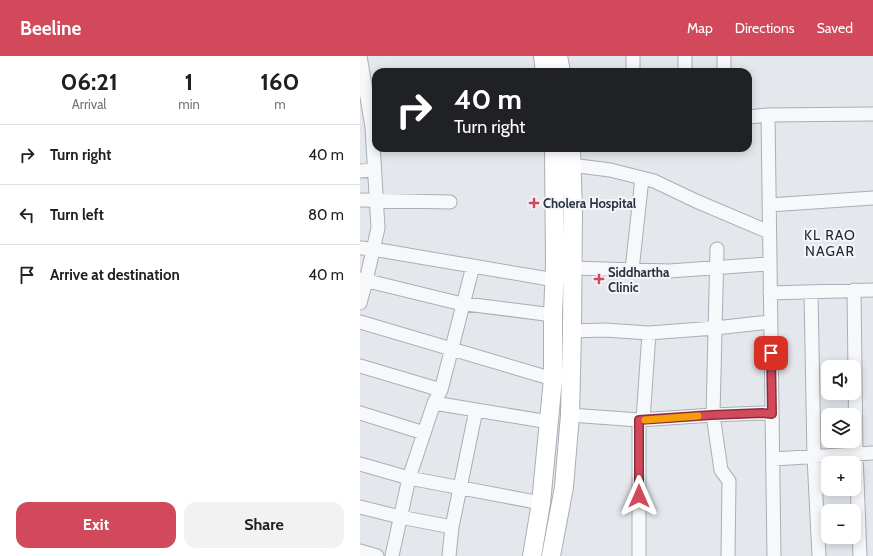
<!DOCTYPE html>
<meta charset="utf-8">
<style>
:root{--surface:#fff;--page:#f2f2f2;--text:#202124;--muted:#757577;--line:#e0e0e0;--accent:#d1495b}
body{margin:0;font-family:Cabin,sans-serif;background:var(--page);color:var(--text);height:100vh;display:flex;flex-direction:column;font-size:15px;white-space:nowrap}
*{box-sizing:border-box;margin:0}
p{font-size:13px;color:var(--muted)}
.icon{flex:none;width:22px;height:22px;fill:none;stroke:currentColor;stroke-width:2;stroke-linecap:round;stroke-linejoin:round}
.map{position:relative;flex:1;overflow:hidden}
.side{display:flex;flex-direction:column;background:var(--surface);width:360px}
.side>*{flex:none}
.top-card{position:absolute;left:12px;top:12px;width:380px;height:84px;border-radius:12px;box-shadow:0 2px 10px #0003;background:#202124;color:#fff;overflow:hidden}
.tools{position:absolute;left:461px;top:304px;display:grid;gap:8px}
.tools a{display:grid;place-items:center;width:40px;height:40px;border-radius:8px;background:var(--surface);box-shadow:0 2px 10px #0003;font-size:20px}
.pin{position:absolute;display:grid;place-items:center;width:34px;height:34px;color:#fff;margin:-17px;border-radius:8px;box-shadow:0 2px 6px #0006}
.me{position:absolute;width:44px;margin:-22px;rotate:0deg;stroke-linejoin:round;filter:drop-shadow(0 0 3px #0008)}
.turn{display:flex;align-items:center;gap:14px;height:84px;padding:0 16px;font-size:18px}
.turn .icon{width:52px;height:52px;stroke-width:2.5}
.turn b{display:block;font-size:28px;line-height:34px}
.eta{display:flex;justify-content:space-evenly;align-items:center;height:68px;text-align:center}
.eta b{font-size:24px;font-weight:700;line-height:28px}
.primary-button{display:flex;gap:8px;margin-top:auto;padding:8px 16px}
.primary-button a{flex:1;height:46px;border-radius:12px;background:var(--accent);color:#fff;font-size:16px;font-weight:700;line-height:46px;text-align:center}
.primary-button a+a{background:var(--page);color:var(--text)}
ul{padding:0;list-style:none}
li{display:flex;align-items:center;gap:12px;height:60px;padding:0 16px;border-top:1px solid var(--line)}
li div{flex:1}
li b{display:block;font-size:15px}
li em{font-style:normal}
header{display:flex;align-items:center;gap:24px;box-sizing:border-box;height:56px;padding:0 20px;background:var(--accent);color:#fff}
header strong{font-size:19px}
nav{display:flex;gap:22px;margin-inline-start:auto;font-size:14px}
main{display:flex;flex:1;min-height:0}
.map>svg:first-child{display:block}
.lines{fill:none;stroke-linecap:round;stroke-linejoin:round}
.street-casing{stroke:#a9aeb7;stroke-width:15}
.secondary-casing{stroke:#a9aeb7;stroke-width:20}
.street{stroke:#f7f8fa;stroke-width:13}
.secondary{stroke:#fff;stroke-width:18}
.route-casing{stroke:#882f3b;stroke-width:10}
.route{stroke:#d1495b;stroke-width:7}
.slow{stroke:#f59e0b;stroke-width:7}
.poi-dot{fill:#d1495b;stroke:#f4f6f9;stroke-width:1.5}
.labels{text-anchor:middle;stroke-width:4;stroke-linejoin:round;paint-order:stroke}
.poi-label{font-size:13px;font-weight:bold;fill:#2b3445;stroke:#f4f6f9;text-anchor:start}
.neighbourhood-label{font-size:14px;letter-spacing:1px;fill:#1d2536;stroke:#f4f6f9}
</style>
<header>
<strong>Beeline</strong>
<nav><a>Map</a><a>Directions</a><a>Saved</a></nav>
</header>
<main>
<section class="side">
<div class="eta">
<div><b>06:21</b><p>Arrival</p></div>
<div><b>1</b><p>min</p></div>
<div><b>160</b><p>m</p></div>
</div>
<ul>
<li><svg class="icon" aria-label="right" viewBox="0 0 24 24"><path d="M7 20v-9h11M14 6l5 5-5 5"/></svg><div><b>Turn right</b></div><em>40 m</em></li>
<li><svg class="icon" aria-label="left" viewBox="0 0 24 24"><path d="M17 20v-9H6M10 6l-5 5 5 5"/></svg><div><b>Turn left</b></div><em>80 m</em></li>
<li><svg class="icon" aria-label="arrive" viewBox="0 0 24 24"><path d="M6 21V4h12l-3 4 3 4H6"/></svg><div><b>Arrive at destination</b></div><em>40 m</em></li>
</ul>
<div class="primary-button"><a>Exit</a><a>Share</a></div>
</section>
<div class="map">
<svg width="513" height="500" viewBox="0 0 513 500">
<rect width="100%" height="100%" fill="#e4e7ec"/>
<g class="lines">
<defs>
<path id="street" d="M 325,0 L 325,16
M 364,0 L 364,16
M 273,16 L 273,0
M 408,59 L 513,58
M 388,61 L 408,59 L 414,500
M 211,109 L 250,114 L 294,125 L 336,145 L 409,176
M 0,115 L 14,114
M 0,144 L 90,146
M 409,149 L 513,142
M 0,192 L 13,193 L 195,224
M 357,193 L 353,359 L 361,414 L 369,425 L 368,500
M 213,212 L 309,215 L 409,208
M 272,214 L 282,122
M 0,223 L 98,247 L 193,259
M 494,234 L 496,398 L 500,500
M 451,236 L 454,401 L 459,500
M 410,237 L 513,234
M 0,247 L 6,225 L 18,172 L 12,71 L 0,0
M 0,266 L 193,323
M 212,275 L 245,274 L 289,277 L 355,272 L 410,266
M 0,310 L 81,334
M 74,347 L 189,366
M 0,357 L 64,377
M 210,359 L 279,364 L 353,359 L 402,357 L 412,358
M 279,364 L 279,500
M 283,364 L 289,277
M 413,403 L 513,397
M 0,408 L 49,422 L 181,447
M 0,451 L 40,461 L 92,471
M 0,495 L 17,500
M 32,500 L 49,422 L 74,347 L 81,334 L 113,210
M 89,500 L 92,471 L 116,354"/>
<path id="secondary" d="M 183,0 L 185,16
M 198,0 L 201,16
M 172,500 L 181,447 L 193,323 L 193,259 L 195,208 L 194,92
M 191,500 L 204,431 L 210,359 L 212,275 L 213,154 L 211,92"/>
</defs>
<!-- street casing -->
<use href="#street" class="street-casing"/>
<!-- secondary casing -->
<use href="#secondary" class="secondary-casing"/>
<!-- street -->
<use href="#street" class="street"/>
<!-- secondary -->
<use href="#secondary" class="secondary"/>
</g>
<g class="lines">
<defs>
<path id="route" d="M 279,440 L 279,364 L 352,359 L 402,357 L 412,358 L 411,297"/>
</defs>
<!-- route casing -->
<use href="#route" class="route-casing"/>
<!-- route -->
<use href="#route" class="route"/>
<!-- slow -->
<path class="slow" d="M 285,364 L 338,360"/>
</g>
<!-- markers -->
<g class="poi-dot">
<path d="M172 141h4v4h4v4h-4v4h-4v-4h-4v-4h4z"/>
<path d="M237 217h4v4h4v4h-4v4h-4v-4h-4v-4h4z"/>
</g>
<g class="labels">
<!-- poi labels -->
<g class="poi-label">
<text x="183" y="152">Cholera Hospital</text>
<text x="248" y="221">Siddhartha<tspan x="248" dy="15">Clinic</tspan></text>
</g>
<!-- neighbourhood labels -->
<g class="neighbourhood-label">
<text x="470" y="184">KL RAO<tspan x="470" dy="16">NAGAR</tspan></text>
</g>
</g>
</svg>
<div class="tools">
<a><svg class="icon" aria-label="sound" viewBox="0 0 24 24"><path d="M4 9h4l5-4v14l-5-4H4zM17 9q2 3 0 6"/></svg></a>
<a><svg class="icon" aria-label="layers" viewBox="0 0 24 24"><path d="M12 4l9 5-9 5-9-5zM3 14l9 5 9-5"/></svg></a>
<a>+</a>
<a>−</a>
</div>
<div class="pin" style="left:411px;top:297px;background:#d93025"><svg class="icon" aria-label="arrive" viewBox="0 0 24 24"><path d="M6 21V4h12l-3 4 3 4H6"/></svg></div>
<svg class="me" style="left:279px;top:440px" viewBox="-20 -20 40 40"><path d="M0-17L14 15 0 8-14 15z" fill="#d1495b" stroke="#fff" stroke-width="4"/></svg>
<div class="top-card">
<div class="turn"><svg class="icon" aria-label="right" viewBox="0 0 24 24"><path d="M7 20v-9h11M14 6l5 5-5 5"/></svg><div><b>40 m</b>Turn right</div></div>
</div>
</div>
</main>
